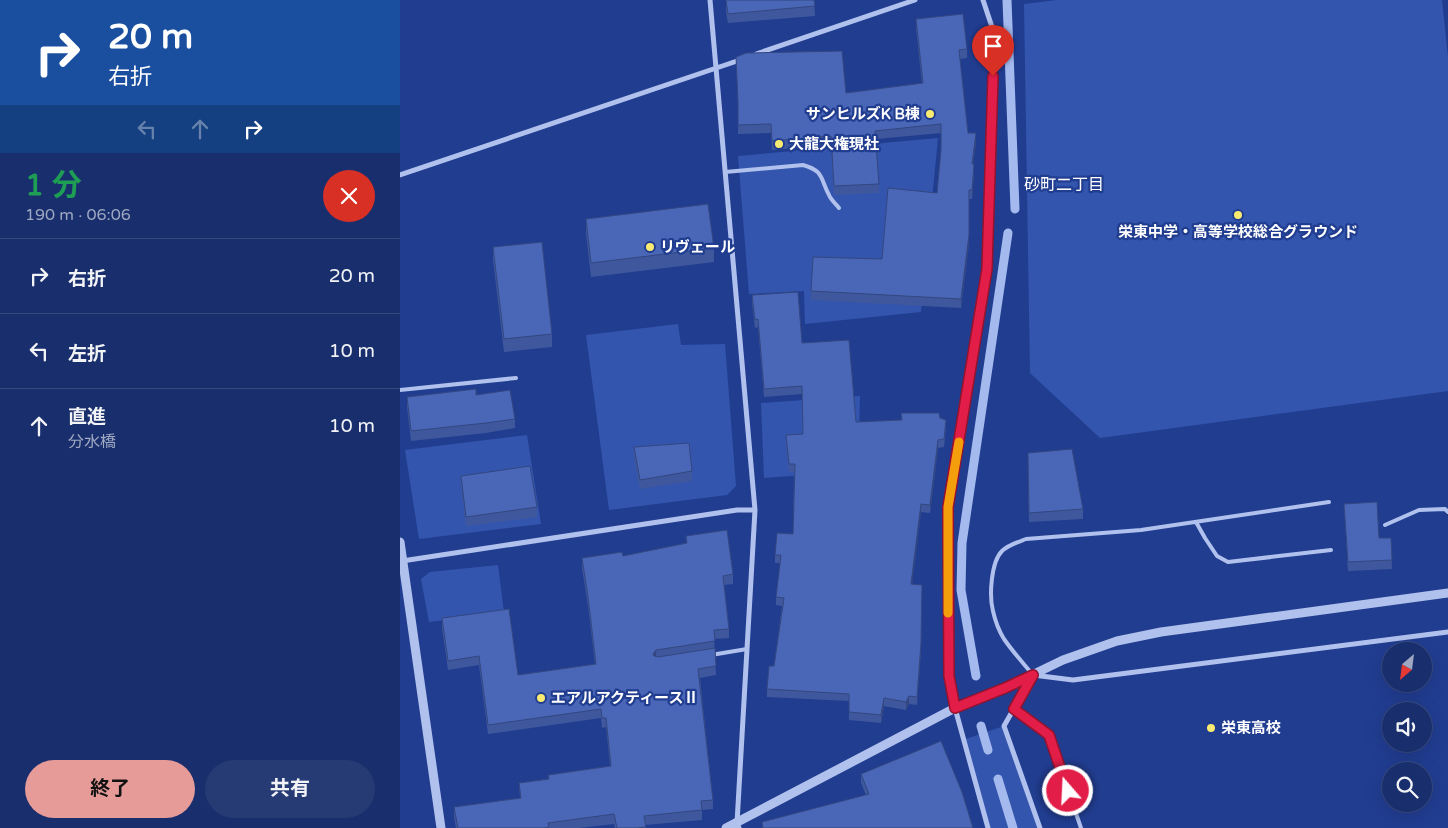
<!DOCTYPE html>
<html lang="ja">
<meta charset="utf-8">
<style>
:root{--surface:#192e6c;--page:#263a74;--text:#f1f3f6;--muted:#9fa8c2;--line:#374a7f;--accent:#e69b98}
body{margin:0;font-family:"Varela Round","Noto Sans JP",sans-serif;background:var(--page);color:var(--text);height:100vh;display:flex;flex-direction:column;font-size:19px;white-space:nowrap}
*{box-sizing:border-box;margin:0}
p{font-size:16px;color:var(--muted)}
.icon{flex:none;width:28px;height:28px;fill:none;stroke:currentColor;stroke-width:2;stroke-linecap:round;stroke-linejoin:round}
.map{position:relative;flex:1;overflow:hidden}
.drawer{display:flex;flex-direction:column;background:var(--surface);width:400px}
.drawer>*{flex:none}
.guide{background:#1a4fa0;color:#fff;overflow:hidden}
.needle{width:32px;rotate:208deg}
.tools{position:absolute;left:982px;top:642px;display:grid;gap:10px}
.tools a{display:grid;place-items:center;width:50px;height:50px;border-radius:50%;background:var(--surface);box-shadow:0 5px 20px #0002,0 0 0 1px var(--line);font-size:25px}
.pin{position:absolute;display:grid;place-items:center;width:42px;height:42px;color:#fff;margin:-51px -21px;border-radius:50% 50% 50% 0;rotate:-45deg;box-shadow:0 0 5px #0007}
.pin .icon{rotate:45deg}
.me{position:absolute;width:55px;margin:-28px;rotate:341deg;stroke-linejoin:round;filter:drop-shadow(0 0 4px #0008)}
.turn{display:flex;align-items:center;gap:18px;height:105px;padding:0 25px;font-size:22px}
.turn .icon{width:65px;height:65px;stroke-width:2.5}
.turn b{display:block;font-size:35px;line-height:42px}
.lanes{display:flex;align-items:center;height:48px;padding:0 25px;background:#0003;justify-content:center;gap:25px;direction:ltr}
.lanes .off{opacity:.35}
.round{display:grid;place-items:center;flex:none;width:52px;height:52px;border-radius:26px;background:var(--page)}
.head{display:flex;align-items:center;justify-content:space-between;height:85px;padding:0 25px}
h1{font-size:30px;font-weight:700;line-height:38px;color:#1e9e55}
.action{display:flex;gap:10px;margin-top:auto;padding:10px 25px}
.action a{flex:1;height:58px;border-radius:30px;background:var(--accent);color:#111;font-size:20px;font-weight:700;line-height:58px;text-align:center}
.action a+a{background:var(--page);color:var(--text)}
ul{padding:0;list-style:none}
li{display:flex;align-items:center;gap:15px;height:75px;padding:0 25px;border-top:1px solid var(--line)}
li div{flex:1}
li b{display:block;font-size:19px}
li em{font-style:normal}
main{display:flex;flex:1;min-height:0}
.map>svg:first-child{display:block}
.green{fill:#3455ad}
.lines{fill:none;stroke-linecap:round;stroke-linejoin:round}
.stream{stroke:#a4b9ee;stroke-width:9}
.service{stroke:#b1c1ed;stroke-width:4}
.minor{stroke:#b1c1ed;stroke-width:5}
.tertiary{stroke:#b1c1ed;stroke-width:9}
.wall{fill:#3f589d}
.shaded-wall{fill:#334780}
.building{fill:#4966b7;stroke:#334780}
.route-casing{stroke:#92132f;stroke-width:12}
.route{stroke:#e11d48;stroke-width:9}
.slow{stroke:#f59e0b;stroke-width:9}
.poi-dot{fill:#f9eb72;stroke:#213d90;stroke-width:2}
.labels{text-anchor:middle;stroke-width:4.5;stroke-linejoin:round;paint-order:stroke}
.poi-label{font-size:15px;font-weight:bold;fill:#fff;stroke:#213d90;text-anchor:start}
.neighbourhood-label{font-size:16px;fill:#fff;stroke:#213d90}
</style>
<main>
<section class="drawer">
<div class="guide">
<div class="turn"><svg class="icon" aria-label="right" viewBox="0 0 24 24"><path d="M7 20v-9h11M14 6l5 5-5 5"/></svg><div><b>20 m</b>右折</div></div>
<div class="lanes"><svg class="icon off" aria-label="left" viewBox="0 0 24 24"><path d="M17 20v-9H6M10 6l-5 5 5 5"/></svg><svg class="icon off" aria-label="ahead" viewBox="0 0 24 24"><path d="M12 20V5M6 11l6-6 6 6"/></svg><svg class="icon" aria-label="right" viewBox="0 0 24 24"><path d="M7 20v-9h11M14 6l5 5-5 5"/></svg></div>
</div>
<div class="head"><div><h1>1 分</h1><p>190 m · 06:06</p></div><a class="round" style="background:#d93025;color:#fff"><svg class="icon" aria-label="close" viewBox="0 0 24 24"><path d="M6 6l12 12M18 6L6 18"/></svg></a></div>
<ul>
<li><svg class="icon" aria-label="right" viewBox="0 0 24 24"><path d="M7 20v-9h11M14 6l5 5-5 5"/></svg><div><b>右折</b></div><em>20 m</em></li>
<li><svg class="icon" aria-label="left" viewBox="0 0 24 24"><path d="M17 20v-9H6M10 6l-5 5 5 5"/></svg><div><b>左折</b></div><em>10 m</em></li>
<li><svg class="icon" aria-label="ahead" viewBox="0 0 24 24"><path d="M12 20V5M6 11l6-6 6 6"/></svg><div><b>直進</b><p>分水橋</p></div><em>10 m</em></li>
</ul>
<div class="action"><a>終了</a><a>共有</a></div>
</section>
<div class="map">
<svg width="1048" height="828" viewBox="0 0 1048 828">
<rect width="100%" height="100%" fill="#213d90"/>
<!-- green -->
<path class="green" d="M 657,0 L 1042,0 L 1048,57 L 1048,391 L 700,438 L 630,373 L 624,4 Z
M 538,138 L 521,312 L 405,324 L 404,291 L 349,294 L 338,156 Z
M 278,324 L 281,345 L 325,344 L 336,486 L 327,495 L 209,510 L 186,335 Z
M 460,396 L 458,471 L 364,478 L 361,403 Z
M 127,435 L 141,524 L 19,539 L 5,450 Z
M 98,565 L 104,613 L 29,622 L 21,579 L 30,572 Z
M 604,726 L 640,828 L 588,828 L 563,740 Z"/>
<g class="lines">
<!-- stream -->
<path class="stream" d="M 607,0 L 615,209
M 576,676 L 561,590 L 562,543 L 608,233
M 581,726 L 588,750
M 598,779 L 613,828"/>
<!-- service -->
<path class="service" d="M 325,172 L 403,165 C 424,171 420,178 429,195 C 431,200 436,204 439,208
M 0,390 L 116,378
M 796,522 L 805,538 L 817,556 L 828,562 L 931,550
M 985,525 L 1019,510 L 1045,509 L 1048,512
M 311,655 L 347,649
M 633,675 C 623,663 613,652 604,639 C 599,631 595,620 593,611 C 589,596 591,562 602,551 C 608,545 618,542 626,539 L 741,530 L 929,502
M 614,709 L 649,735 L 681,828"/>
<!-- minor -->
<path class="minor" d="M 310,0 L 355,510 L 337,823 L 339,828
M 583,0 L 595,36 L 587,269 L 548,507 L 549,676 L 555,708 L 588,828
M 356,54 L 515,0
M 0,175 L 343,59
M 2,561 L 337,510 L 355,510
M 640,828 L 604,726 L 633,675 L 673,680 L 1048,632"/>
<!-- tertiary -->
<path class="tertiary" d="M 0,542 L 41,828
M 326,828 L 555,708 L 605,688 L 663,660 L 717,641 L 761,632 L 1048,593"/>
</g>
<!-- wall -->
<path class="wall" d="M 326,0 L 414,0 L 415,16 L 328,23 L 326,12 Z
M 516,19 L 567,49 L 567,58 L 560,59 L 568,133 L 576,142 L 573,164 L 574,173 L 572,199 L 569,199 L 569,244 L 561,308 L 411,300 L 411,291 L 482,259 L 537,193 L 541,150 L 541,133 L 476,139 L 479,184 L 479,193 L 434,195 L 431,145 L 372,150 L 371,133 L 338,134 L 338,107 L 336,57 L 446,93 L 522,84 L 516,28 Z
M 186,219 L 314,248 L 314,262 L 191,277 L 186,233 Z
M 93,247 L 152,334 L 152,347 L 104,352 L 93,260 Z
M 352,295 L 402,343 L 456,422 L 501,420 L 501,413 L 540,418 L 546,428 L 544,447 L 538,448 L 530,513 L 521,512 L 512,584 L 521,651 L 517,705 L 509,704 L 506,710 L 484,706 L 481,723 L 449,720 L 449,701 L 367,697 L 367,689 L 374,666 L 382,606 L 376,605 L 376,597 L 381,563 L 375,563 L 375,555 L 393,534 L 394,472 L 389,472 L 386,443 L 386,435 L 403,434 L 402,394 L 364,397 L 358,327 L 355,328 L 352,303 Z
M 76,395 L 115,419 L 115,428 L 86,433 L 11,441 L 7,407 L 7,397 Z
M 234,447 L 292,471 L 292,481 L 240,489 L 234,456 Z
M 628,453 L 683,509 L 683,519 L 629,522 Z
M 61,476 L 137,507 L 137,517 L 66,526 L 61,485 Z
M 944,504 L 979,538 L 991,538 L 992,569 L 948,571 Z
M 286,536 L 333,574 L 333,584 L 324,585 L 329,629 L 329,638 L 314,639 L 316,675 L 300,678 L 313,800 L 313,809 L 302,810 L 302,820 L 245,825 L 246,828 L 215,828 L 214,824 L 179,828 L 56,828 L 54,817 L 54,807 L 120,798 L 119,783 L 148,779 L 148,775 L 210,766 L 206,727 L 202,728 L 201,718 L 88,734 L 79,665 L 48,670 L 42,628 L 42,618 L 118,675 L 195,664 L 188,606 L 182,568 L 182,558 L 223,556 L 286,543 Z
M 461,774 L 573,828 L 362,828 L 362,822 L 466,795 L 461,783 Z"/>
<!-- shaded-wall -->
<path class="shaded-wall" d="M 576,133 L 576,142 L 572,173 L 572,164 Z
M 574,164 L 574,173 L 572,199 L 572,190 Z
M 569,190 L 569,244 L 561,308 L 561,299 Z
M 538,440 L 538,448 L 530,513 L 530,505 Z
M 521,504 L 521,512 L 511,592 L 511,584 Z
M 522,585 L 521,651 L 517,705 L 517,697 Z
M 256,650 L 256,659 L 253,654 Z
M 509,696 L 509,704 L 506,710 L 506,702 Z
M 484,698 L 484,706 L 481,723 L 481,715 Z"/>
<!-- building -->
<path class="building" d="M 326,0 L 414,0 L 415,6 L 328,14 Z
M 563,14 L 567,49 L 559,50 L 568,133 L 576,133 L 572,164 L 574,164 L 572,190 L 569,190 L 569,235 L 561,299 L 411,291 L 413,257 L 482,259 L 488,188 L 537,193 L 541,150 L 541,124 L 475,131 L 479,184 L 434,186 L 431,136 L 372,141 L 371,124 L 338,125 L 338,101 L 336,57 L 346,53 L 442,51 L 446,93 L 523,83 L 516,19 Z
M 308,204 L 314,248 L 191,263 L 186,219 Z
M 142,242 L 152,334 L 104,339 L 93,247 Z
M 398,292 L 402,343 L 449,340 L 456,422 L 502,420 L 501,413 L 539,413 L 540,418 L 546,420 L 544,439 L 538,440 L 530,505 L 521,504 L 511,584 L 522,585 L 521,643 L 517,697 L 509,696 L 506,702 L 484,698 L 481,715 L 449,712 L 449,694 L 367,689 L 369,666 L 374,666 L 384,598 L 376,597 L 381,555 L 375,555 L 377,533 L 393,534 L 395,464 L 389,464 L 386,435 L 403,434 L 402,386 L 364,389 L 358,319 L 355,320 L 352,295 Z
M 76,389 L 76,395 L 110,390 L 115,419 L 86,423 L 11,431 L 7,397 Z
M 289,443 L 292,471 L 240,480 L 234,447 Z
M 672,449 L 683,509 L 629,513 L 628,453 Z
M 130,466 L 137,507 L 66,517 L 61,476 Z
M 977,502 L 979,538 L 991,538 L 992,560 L 948,562 L 944,504 Z
M 327,530 L 333,574 L 323,576 L 329,629 L 314,630 L 315,641 L 256,650 L 253,654 L 254,656 L 258,657 L 315,648 L 316,666 L 298,669 L 313,800 L 301,801 L 302,810 L 244,816 L 246,827 L 237,828 L 217,828 L 214,814 L 148,823 L 149,827 L 144,828 L 58,828 L 54,807 L 121,798 L 119,783 L 149,779 L 148,775 L 211,766 L 206,718 L 202,718 L 201,709 L 88,725 L 79,656 L 48,661 L 42,618 L 109,609 L 118,675 L 196,664 L 188,597 L 182,558 L 222,552 L 223,556 L 287,543 L 286,536 Z
M 541,741 L 562,792 L 573,828 L 363,828 L 362,822 L 469,794 L 461,774 Z"/>
<g class="lines">
<defs>
<path id="route" d="M 593,76 L 587,269 L 548,507 L 549,676 L 555,708 L 605,688 L 633,675 L 614,709 L 649,735 L 668,791"/>
</defs>
<!-- route casing -->
<use href="#route" class="route-casing"/>
<!-- route -->
<use href="#route" class="route"/>
<!-- slow -->
<path class="slow" d="M 548,613 L 548,507 L 559,442"/>
</g>
<!-- markers -->
<g class="poi-dot">
<circle cx="530" cy="114" r="5"/>
<circle cx="379" cy="144" r="5"/>
<circle cx="838" cy="215" r="5"/>
<circle cx="250" cy="247" r="5"/>
<circle cx="141" cy="698" r="5"/>
<circle cx="811" cy="728" r="5"/>
</g>
<g class="labels">
<!-- poi labels -->
<g class="poi-label">
<text x="520" y="119" text-anchor="end">サンヒルズK B棟</text>
<text x="389" y="149">大龍大権現社</text>
<text x="838" y="237" text-anchor="middle">栄東中学・高等学校総合グラウンド</text>
<text x="260" y="252">リヴェール</text>
<text x="151" y="703">エアルアクティースⅡ</text>
<text x="821" y="733">栄東高校</text>
</g>
<!-- neighbourhood labels -->
<g class="neighbourhood-label">
<text x="664" y="190">砂町二丁目</text>
</g>
</g>
</svg>
<div class="tools">
<a><svg class="needle" viewBox="-14 -14 28 28"><path d="M0-13l5 13h-10z" fill="#e53935"/><path d="M0 13l5-13h-10z" fill="#9fa8c2"/></svg></a>
<a><svg class="icon" aria-label="sound" viewBox="0 0 24 24"><path d="M4 9h4l5-4v14l-5-4H4zM17 9q2 3 0 6"/></svg></a>
<a><svg class="icon" aria-label="search" viewBox="0 0 24 24"><circle cx="10" cy="10" r="6"/><path d="M15 15l6 6"/></svg></a>
</div>
<div class="pin" style="left:593px;top:76px;background:#d93025"><svg class="icon" aria-label="arrive" viewBox="0 0 24 24"><path d="M6 21V4h12l-3 4 3 4H6"/></svg></div>
<svg class="me" style="left:668px;top:791px" viewBox="-20 -20 40 40"><circle r="17" fill="#e11d48" stroke="#fff" stroke-width="3"/><path d="M0-11L8 9 0 5-8 9z" fill="#fff"/></svg>
</div>
</main>
